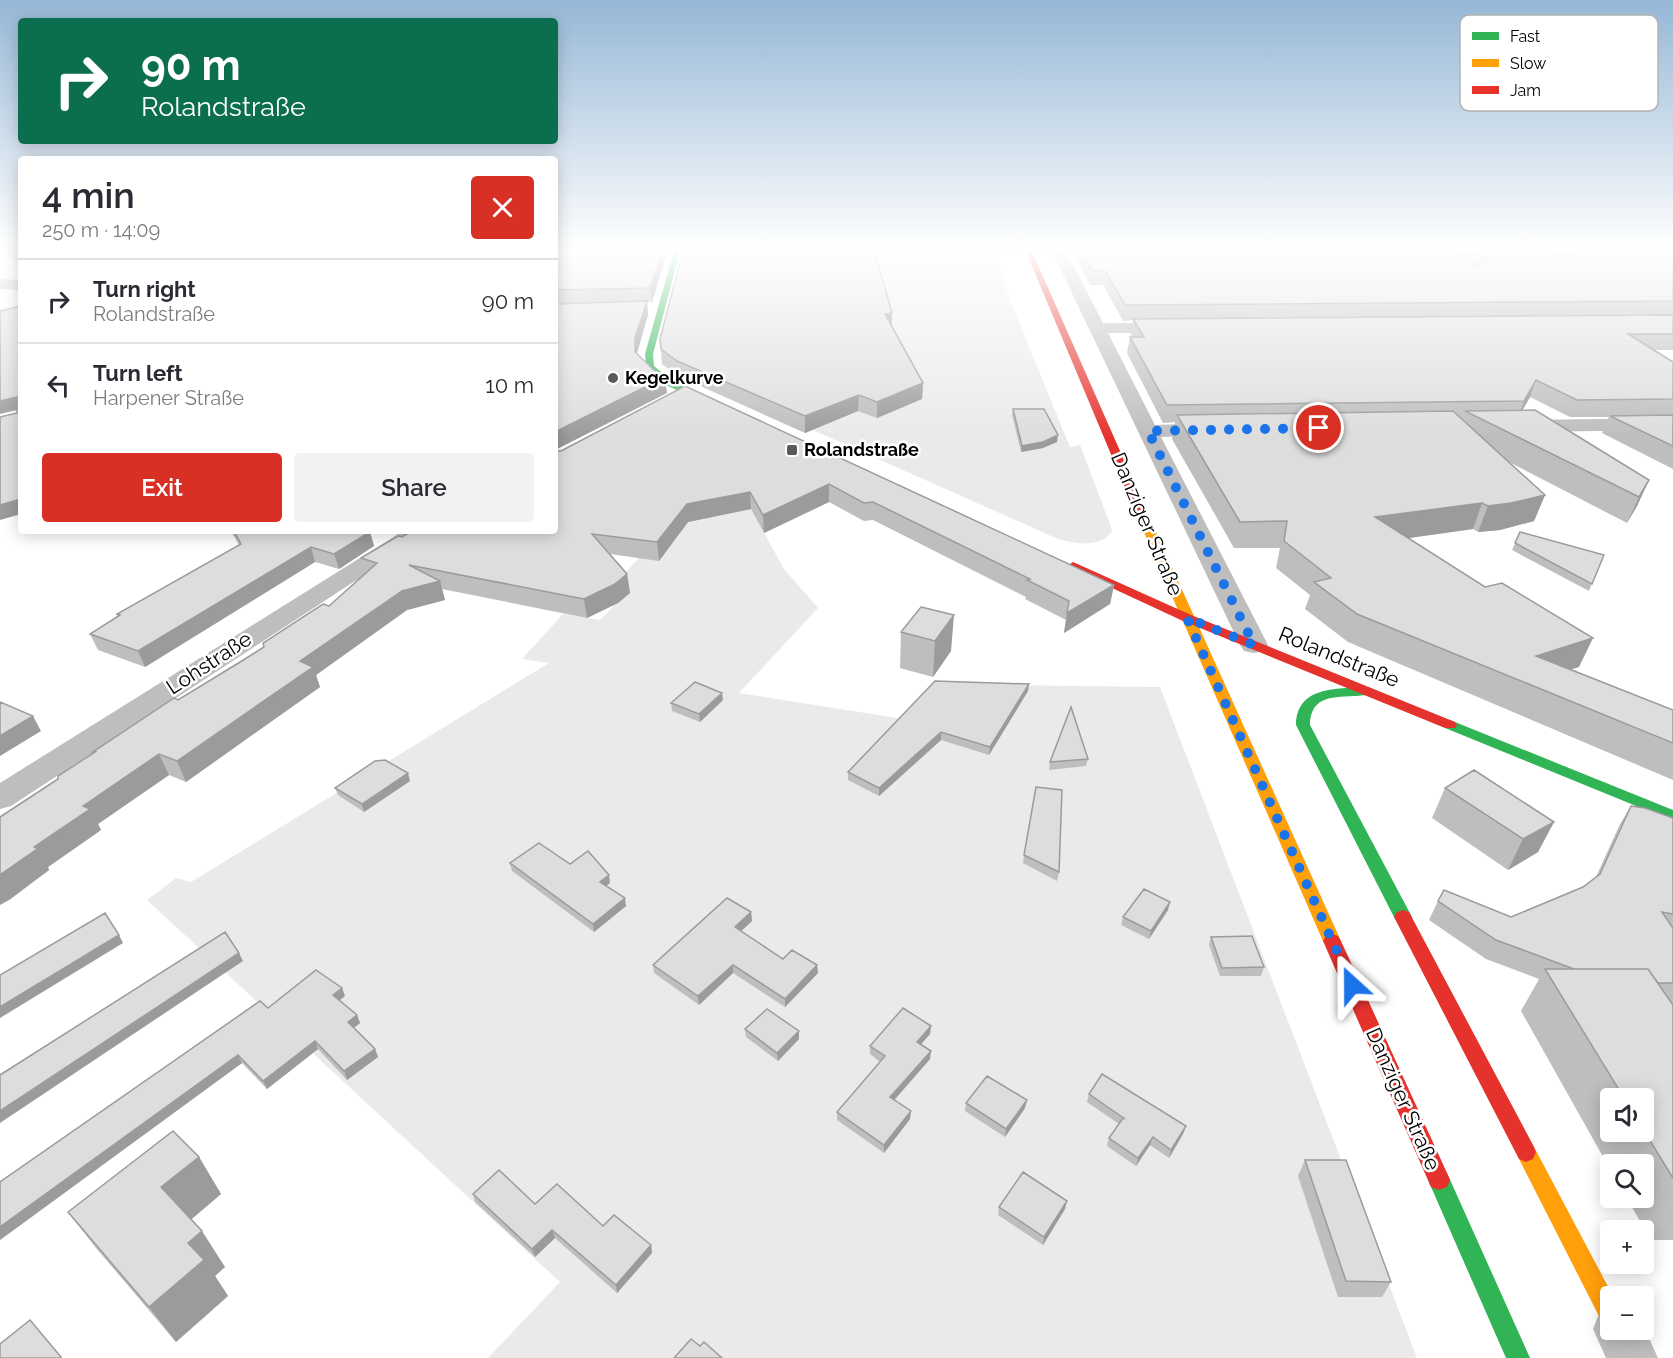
<!DOCTYPE html>
<meta charset="utf-8">
<style>
:root{--surface:#fff;--page:#f2f2f3;--text:#2b2b33;--muted:#7c7c81;--line:#e1e1e2;--accent:#d93025}
body{margin:0;font-family:Raleway,sans-serif;background:var(--page);color:var(--text);height:100vh;display:flex;flex-direction:column;font-size:22px;white-space:nowrap}
*{box-sizing:border-box;margin:0}
p{font-size:20px;color:var(--muted)}
.icon{flex:none;width:33px;height:33px;fill:none;stroke:currentColor;stroke-width:2;stroke-linecap:round;stroke-linejoin:round}
.map{position:relative;flex:1;overflow:hidden}
.side{position:absolute;left:18px;top:156px;width:540px;height:378px;display:flex;flex-direction:column;background:var(--surface);border-radius:6px;box-shadow:0 3px 15px #0003}
.side>*{flex:none}
.hud{position:absolute;left:18px;top:18px;width:540px;height:126px;border-radius:6px;box-shadow:0 3px 15px #0003;background:#0b6e4f;color:#fff;overflow:hidden}
.tools{position:absolute;left:1600px;top:1088px;display:grid;gap:12px}
.tools a{display:grid;place-items:center;width:54px;height:54px;border-radius:6px;background:var(--surface);box-shadow:0 3px 15px #0003;font-size:30px}
.pin{position:absolute;display:grid;place-items:center;width:51px;height:51px;color:#fff;margin:-26px;border:3px solid #fff;border-radius:50%;box-shadow:0 2px 6px #0007}
.me{position:absolute;width:66px;margin:-33px;rotate:336deg;stroke-linejoin:round;filter:drop-shadow(0 0 4px #0008)}
.turn{display:flex;align-items:center;gap:21px;height:126px;padding:0 24px;font-size:27px}
.turn .icon{width:78px;height:78px;stroke-width:2.5}
.turn b{display:block;font-size:42px;line-height:51px}
.round{display:grid;place-items:center;flex:none;width:63px;height:63px;border-radius:6px;background:var(--page)}
.overview{display:flex;align-items:center;justify-content:space-between;height:102px;padding:0 24px}
h1{font-size:36px;font-weight:600;line-height:45px}
.button{display:flex;gap:12px;margin-top:auto;padding:12px 24px}
.button a{flex:1;height:69px;border-radius:6px;background:var(--accent);color:#fff;font-size:24px;font-weight:600;line-height:69px;text-align:center}
.button a+a{background:var(--page);color:var(--text)}
ul{padding:0;list-style:none}
li{display:flex;align-items:center;gap:18px;height:84px;padding:0 24px;border-top:2px solid var(--line)}
li div{flex:1}
li b{display:block;font-size:22px}
li em{font-style:normal}
.map>svg:first-child{display:block}
.green{fill:#eaeaea}
.lines{fill:none;stroke-linecap:round;stroke-linejoin:round}
.street{fill:#bebebe;fill-rule:evenodd}
.fast{fill:#30b455;fill-rule:evenodd}
.slow{fill:#ff9f0a;fill-rule:evenodd}
.jam{fill:#e5322d;fill-rule:evenodd}
.wall{fill:#bebebe;fill-rule:evenodd}
.shaded-wall{fill:#9b9b9b}
.building{fill:#ddd;stroke:#9b9b9b;stroke-width:1.5}
.route{stroke:#1a73e8;stroke-width:10;stroke-dasharray:0 18}
.poi-dot{fill:#595959;stroke:#fff;stroke-width:2}
.labels{text-anchor:middle;stroke-width:5;stroke-linejoin:round;paint-order:stroke}
.far-poi-label{font-size:18px;font-weight:bold;fill:#000;stroke:#fff;text-anchor:start}
.street-label{font-size:21px;fill:#000;stroke:#fff}
.key{fill:#fff;stroke:#b2b2b2;stroke-width:1.5}
.key-label{font-size:16px;fill:#000}
</style>
<div class="map">
<svg width="1673" height="1358" viewBox="0 0 1673 1358">
<rect width="100%" height="100%" fill="#fff"/>
<!-- green -->
<path class="green" d="M 858,247 L 995,247 L 1008,295 L 1070,447 L 1080,445 L 1111,527 L 1112,532 C 1098,548 1077,544 1058,539 L 813,430 L 898,393 Z
M 751,509 L 784,569 L 818,608 L 739,693 L 942,725 L 1004,685 L 1160,687 L 1417,1358 L 488,1358 L 560,1282 L 147,900 L 176,878 L 191,882 L 549,663 L 522,659 L 563,614 L 600,620 L 613,607 L 621,578 L 647,548 L 704,511 Z"/>
<g class="lines">
<!-- street -->
<path class="street" d="M 1050,247 L 1064,247 L 1103,323 L 1170,323 L 1176,324 L 1178,328 L 1176,332 L 1170,333 L 1108,333 L 1155,425 L 1212,423 L 1219,425 L 1222,429 L 1219,433 L 1212,435 L 1161,437 L 1268,645 L 1264,651 L 1254,653 L 1244,651 L 1240,645 Z
M 0,279 L 21,280 L 21,290 L 0,289 Z
M 1673,418 L 1673,430 L 1522,432 L 1515,430 L 1512,426 L 1515,422 L 1522,420 Z
M 403,531 L 432,531 L 428,536 L 355,581 L 11,806 L 0,809 L 0,783 Z
M 1611,1307 L 1611,1329 L 1644,1329 L 1644,1327 L 1658,1358 L 1606,1358 L 1593,1329 L 1600,1311 Z"/>
<!-- fast -->
<path class="fast" d="M 675,247 L 681,247 L 653,354 L 654,366 L 672,381 L 723,404 L 723,408 L 717,408 L 666,385 L 646,367 L 645,354 Z
M 1366,687 L 1371,688 L 1373,691 L 1371,694 C 1346,700 1311,688 1310,725 L 1412,917 L 1409,922 L 1403,924 L 1397,922 L 1394,917 L 1296,725 C 1297,686 1336,689 1366,687 Z
M 1450,720 L 1673,810 L 1673,821 L 1445,728 L 1443,725 L 1445,722 Z
M 1439,1170 L 1447,1173 L 1530,1358 L 1506,1358 L 1428,1180 L 1431,1173 Z"/>
<!-- slow -->
<path class="slow" d="M 1145,518 L 1151,521 L 1341,941 L 1338,946 L 1332,948 L 1326,946 L 1323,941 L 1139,521 Z
M 1526,1142 L 1533,1145 L 1613,1296 L 1611,1296 L 1611,1328 L 1603,1324 L 1519,1159 L 1516,1152 L 1519,1145 Z"/>
<!-- jam -->
<path class="jam" d="M 1024,247 L 1030,247 L 1151,521 L 1149,523 L 1145,524 L 1139,521 Z
M 1073,562 L 1191,615 L 1455,722 L 1457,725 L 1455,728 L 1445,728 L 1183,621 L 1069,568 L 1067,566 Z
M 1403,910 L 1409,912 L 1533,1145 L 1536,1152 L 1533,1159 L 1526,1162 L 1519,1159 L 1394,917 L 1397,912 Z
M 1332,934 L 1338,936 L 1341,941 L 1447,1173 L 1450,1180 L 1447,1187 L 1439,1190 L 1431,1187 L 1323,941 L 1326,936 Z"/>
</g>
<!-- wall -->
<path class="wall" d="M 0,247 L 21,247 L 21,262 L 0,252 Z
M 555,247 L 669,247 L 652,302 L 647,302 L 648,315 L 637,353 L 667,393 L 555,450 Z
M 774,247 L 774,250 L 892,326 L 923,383 L 922,399 L 877,418 L 858,411 L 805,433 L 678,376 L 662,364 L 660,339 Z
M 1070,247 L 1673,247 L 1673,350 L 1653,350 L 1673,362 L 1673,469 L 1602,433 L 1609,417 L 1570,417 L 1530,397 L 1522,411 L 1649,480 L 1637,506 L 1627,523 L 1509,462 L 1545,495 L 1534,521 L 1500,530 L 1478,532 L 1473,529 L 1408,538 L 1579,667 L 1571,669 L 1673,710 L 1673,780 L 1348,642 L 1305,609 L 1310,595 L 1276,568 L 1280,548 L 1234,548 L 1172,439 L 1175,422 L 1163,423 L 1127,353 L 1130,337 L 1132,337 L 1131,335 L 1133,320 L 1123,321 L 1103,285 L 1090,285 Z
M 685,386 L 1114,585 L 1110,604 L 1064,633 L 1066,620 L 1025,599 L 1026,597 L 873,520 L 864,521 L 829,502 L 764,533 L 751,509 L 688,522 L 659,561 L 610,554 L 627,574 L 630,593 L 618,603 L 587,618 L 442,589 L 445,600 L 407,610 L 316,675 L 320,687 L 186,782 L 169,775 L 98,824 L 101,830 L 48,867 L 49,870 L 9,900 L 58,779 L 94,753 L 93,752 L 329,606 L 365,573 L 361,558 L 402,537 L 555,531 L 561,451 Z
M 1013,409 L 1057,442 L 1043,448 L 1021,452 L 1012,415 Z
M 231,531 L 367,531 L 370,532 L 374,546 L 339,569 L 315,562 L 145,667 L 98,650 L 90,634 L 118,616 L 117,614 L 239,545 Z
M 1520,532 L 1604,555 L 1589,591 L 1512,550 Z
M 921,607 L 951,651 L 933,677 L 900,668 L 901,632 Z
M 1028,691 L 989,755 L 941,740 L 879,796 L 848,780 L 848,772 Z
M 723,700 L 700,722 L 672,711 L 671,703 Z
M 1088,759 L 1086,766 L 1049,770 L 1050,762 Z
M 410,781 L 364,812 L 338,795 L 335,788 Z
M 1445,788 L 1554,822 L 1538,852 L 1508,870 L 1432,818 Z
M 1631,806 L 1673,818 L 1673,1003 L 1672,1003 L 1673,1005 L 1673,1240 L 1651,1240 L 1626,1197 L 1644,1197 L 1644,1164 L 1611,1164 L 1611,1171 L 1521,1011 L 1539,979 L 1486,959 L 1429,920 L 1438,901 L 1511,917 L 1583,887 L 1596,877 L 1620,824 ZM 1611,1098 L 1644,1098 L 1644,1131 L 1611,1131 Z
M 1024,855 L 1059,872 L 1057,881 L 1023,863 Z
M 510,863 L 570,864 L 610,883 L 606,886 L 626,906 L 594,932 L 512,871 Z
M 1168,910 L 1149,939 L 1121,925 L 1123,917 Z
M 751,912 L 752,921 L 741,931 L 783,959 L 817,965 L 818,973 L 785,1007 L 733,973 L 699,1005 L 654,973 L 653,965 Z
M 1211,937 L 1264,967 L 1261,976 L 1220,976 L 1209,945 Z
M 345,996 L 339,1001 L 357,1015 L 360,1023 L 354,1028 L 375,1049 L 378,1057 L 347,1080 L 318,1049 L 267,1089 L 242,1063 L 0,1240 L 268,1008 Z
M 931,1026 L 930,1034 L 921,1044 L 930,1059 L 894,1100 L 910,1119 L 884,1153 L 837,1120 L 837,1112 L 880,1062 L 870,1054 L 870,1046 Z
M 745,1029 L 799,1031 L 799,1039 L 778,1061 L 746,1037 Z
M 1089,1094 L 1186,1126 L 1183,1134 L 1169,1158 L 1150,1145 L 1136,1166 L 1107,1146 L 1109,1138 L 1119,1124 L 1087,1102 Z
M 966,1103 L 1025,1108 L 1005,1137 L 965,1111 Z
M 199,1157 L 221,1194 L 191,1219 L 225,1267 L 215,1276 L 228,1296 L 176,1342 L 96,1248 L 68,1212 Z
M 1305,1160 L 1391,1282 L 1382,1297 L 1338,1297 L 1298,1176 Z
M 473,1194 L 535,1204 L 603,1226 L 651,1245 L 652,1253 L 617,1293 L 555,1238 L 535,1257 L 475,1202 Z
M 999,1207 L 1065,1209 L 1043,1245 L 998,1215 Z"/>
<!-- shaded-wall -->
<path class="shaded-wall" d="M 664,247 L 669,247 L 652,302 L 650,288 Z
M 647,301 L 648,315 L 637,353 L 635,352 L 635,338 Z
M 892,313 L 892,328 L 885,314 Z
M 665,377 L 667,393 L 555,450 L 555,432 Z
M 1536,380 L 1530,397 L 1518,418 L 1524,401 Z
M 923,383 L 922,399 L 877,418 L 877,402 Z
M 859,395 L 858,411 L 805,433 L 805,416 Z
M 17,397 L 21,409 L 0,414 L 0,401 Z
M 1058,435 L 1057,442 L 1043,448 L 1021,452 L 1022,446 Z
M 1649,480 L 1637,506 L 1627,523 L 1639,497 Z
M 829,484 L 829,502 L 764,533 L 763,515 Z
M 750,492 L 751,509 L 688,522 L 659,561 L 657,542 L 687,504 Z
M 1545,495 L 1534,521 L 1500,530 L 1478,532 L 1488,506 Z
M 21,499 L 21,514 L 0,520 L 0,505 Z
M 1482,503 L 1473,529 L 1367,544 L 1375,517 Z
M 370,532 L 374,546 L 339,569 L 334,554 Z
M 311,547 L 315,562 L 145,667 L 138,651 Z
M 627,574 L 630,593 L 618,603 L 587,618 L 584,599 Z
M 440,581 L 445,600 L 407,610 L 316,675 L 320,687 L 186,782 L 177,761 L 300,661 L 402,591 Z
M 1114,585 L 1110,604 L 1064,633 L 1067,613 Z
M 954,615 L 951,651 L 933,677 L 935,641 Z
M 1593,638 L 1579,667 L 1527,683 L 1536,656 Z
M 1029,684 L 1028,691 L 989,755 L 990,747 Z
M 722,693 L 723,700 L 700,722 L 699,714 Z
M 33,716 L 41,731 L 0,756 L 0,736 Z
M 941,732 L 941,740 L 879,796 L 879,788 Z
M 159,754 L 169,775 L 98,824 L 101,830 L 48,867 L 49,870 L 9,900 L 0,905 L 0,875 L 83,806 Z
M 408,773 L 410,781 L 364,812 L 362,804 Z
M 1554,822 L 1538,852 L 1508,870 L 1523,839 Z
M 609,875 L 610,883 L 601,890 L 600,882 Z
M 625,898 L 626,906 L 594,932 L 593,924 Z
M 1170,902 L 1168,910 L 1149,939 L 1151,931 Z
M 751,912 L 752,921 L 736,936 L 735,927 Z
M 119,935 L 123,943 L 0,1018 L 0,1007 Z
M 239,953 L 243,961 L 0,1123 L 0,1111 Z
M 733,965 L 733,973 L 699,1005 L 698,996 Z
M 817,965 L 818,973 L 785,1007 L 785,999 Z
M 342,988 L 345,996 L 336,1003 L 333,995 Z
M 357,1015 L 360,1023 L 351,1030 L 348,1022 Z
M 931,1026 L 930,1034 L 916,1050 L 917,1042 Z
M 799,1031 L 799,1039 L 778,1061 L 777,1053 Z
M 315,1041 L 318,1049 L 267,1089 L 263,1081 Z
M 375,1049 L 378,1057 L 347,1080 L 344,1071 Z
M 931,1051 L 930,1059 L 890,1105 L 890,1097 Z
M 238,1055 L 242,1063 L 0,1240 L 0,1227 Z
M 1027,1100 L 1025,1108 L 1005,1137 L 1006,1129 Z
M 911,1111 L 910,1119 L 884,1153 L 884,1145 Z
M 1186,1126 L 1183,1134 L 1169,1158 L 1171,1150 Z
M 1153,1137 L 1150,1145 L 1136,1166 L 1138,1158 Z
M 199,1157 L 221,1194 L 186,1224 L 161,1187 Z
M 1067,1201 L 1065,1209 L 1043,1245 L 1044,1237 Z
M 552,1230 L 555,1238 L 535,1257 L 532,1249 Z
M 202,1231 L 225,1267 L 215,1276 L 228,1296 L 176,1342 L 149,1307 L 188,1243 Z
M 651,1245 L 652,1253 L 617,1293 L 616,1285 Z"/>
<!-- building -->
<path class="building" d="M 5,247 L 21,247 L 21,255 Z
M 555,247 L 664,247 L 650,288 L 555,290 Z
M 684,247 L 772,247 L 772,250 L 844,250 L 844,247 L 873,247 L 892,313 L 885,314 L 923,383 L 877,402 L 859,395 L 805,416 L 677,361 L 661,349 L 660,339 Z
M 1079,247 L 1448,247 L 1472,264 L 1479,266 L 1488,260 L 1470,247 L 1541,247 L 1562,260 L 1575,259 L 1576,253 L 1566,247 L 1673,247 L 1673,301 L 1125,305 L 1105,271 L 1092,271 Z
M 647,301 L 635,338 L 635,352 L 658,374 L 665,377 L 555,432 L 555,304 Z
M 21,306 L 21,499 L 0,505 L 0,417 L 17,413 L 17,397 L 0,401 L 0,311 Z
M 1673,315 L 1673,334 L 1628,334 L 1673,362 L 1673,399 L 1577,400 L 1536,380 L 1524,401 L 1167,405 L 1130,337 L 1144,337 L 1133,319 Z
M 685,386 L 1114,585 L 1067,613 L 1069,601 L 1027,580 L 1030,579 L 873,502 L 864,503 L 829,484 L 763,515 L 750,492 L 687,504 L 657,542 L 592,534 L 627,574 L 615,584 L 584,599 L 409,565 L 440,581 L 402,591 L 300,661 L 313,667 L 177,761 L 159,754 L 83,806 L 90,809 L 34,847 L 37,849 L 0,875 L 0,817 L 58,779 L 58,776 L 95,752 L 93,752 L 174,698 L 178,700 L 237,664 L 264,647 L 263,643 L 323,604 L 329,606 L 377,563 L 361,558 L 398,536 L 402,537 L 412,531 L 555,531 L 555,451 L 561,451 Z
M 1013,409 L 1044,409 L 1058,435 L 1043,442 L 1022,446 Z
M 1535,410 L 1649,480 L 1639,497 L 1465,411 Z
M 1453,411 L 1545,495 L 1511,503 L 1488,506 L 1482,503 L 1375,517 L 1485,587 L 1502,583 L 1593,638 L 1536,656 L 1673,710 L 1673,743 L 1357,614 L 1314,582 L 1331,578 L 1284,541 L 1287,521 L 1240,522 L 1177,415 Z
M 1673,415 L 1673,446 L 1610,416 Z
M 234,531 L 367,531 L 370,532 L 334,554 L 311,547 L 138,651 L 90,634 L 120,615 L 117,614 L 241,544 Z
M 1520,532 L 1604,555 L 1592,584 L 1515,543 Z
M 921,607 L 954,615 L 935,641 L 901,632 Z
M 935,681 L 1029,684 L 990,747 L 941,732 L 879,788 L 848,772 Z
M 695,682 L 722,693 L 699,714 L 671,703 Z
M 0,702 L 33,716 L 0,736 Z
M 1071,707 L 1088,759 L 1050,762 Z
M 385,760 L 408,773 L 362,804 L 335,788 L 375,761 Z
M 1474,770 L 1554,822 L 1523,839 L 1445,788 Z
M 1036,787 L 1062,790 L 1059,872 L 1024,855 Z
M 1631,806 L 1645,808 L 1673,818 L 1673,914 L 1662,912 L 1673,928 L 1673,983 L 1658,983 L 1648,969 L 1574,969 L 1496,940 L 1438,901 L 1444,890 L 1511,917 L 1583,887 L 1600,874 Z
M 539,843 L 570,864 L 588,851 L 609,875 L 600,882 L 625,898 L 593,924 L 510,863 Z
M 1144,889 L 1170,902 L 1151,931 L 1123,917 Z
M 727,898 L 751,912 L 735,927 L 783,959 L 792,950 L 817,965 L 785,999 L 733,965 L 698,996 L 653,965 Z
M 105,913 L 119,935 L 0,1007 L 0,975 Z
M 225,932 L 239,953 L 0,1111 L 0,1075 Z
M 1252,936 L 1264,967 L 1222,968 L 1211,937 Z
M 1545,969 L 1648,969 L 1673,1005 L 1673,1178 L 1644,1131 L 1644,1098 L 1624,1098 Z
M 316,970 L 342,988 L 333,995 L 357,1015 L 348,1022 L 375,1049 L 344,1071 L 315,1041 L 263,1081 L 238,1055 L 0,1227 L 0,1182 L 260,1001 L 268,1008 Z
M 903,1008 L 931,1026 L 917,1042 L 931,1051 L 890,1097 L 911,1111 L 884,1145 L 837,1112 L 885,1056 L 870,1046 Z
M 767,1009 L 799,1031 L 777,1053 L 745,1029 Z
M 1102,1074 L 1186,1126 L 1171,1150 L 1153,1137 L 1138,1158 L 1109,1138 L 1123,1118 L 1125,1119 L 1089,1094 Z
M 987,1076 L 1027,1100 L 1006,1129 L 966,1103 Z
M 173,1131 L 199,1157 L 161,1187 L 202,1231 L 188,1243 L 204,1260 L 149,1307 L 68,1212 Z
M 1305,1160 L 1346,1160 L 1391,1282 L 1346,1281 Z
M 499,1170 L 535,1204 L 557,1184 L 603,1226 L 614,1215 L 651,1245 L 616,1285 L 552,1230 L 532,1249 L 473,1194 Z
M 1023,1172 L 1067,1201 L 1044,1237 L 999,1207 Z
M 30,1320 L 61,1357 L 61,1358 L 0,1358 L 0,1344 Z
M 691,1339 L 700,1346 L 704,1342 L 722,1358 L 674,1358 Z"/>
<!-- sky -->
<linearGradient id="sky" x2="0" y2="1"><stop stop-color="#96b7d6"/><stop offset="0.57" stop-color="#fff"/><stop offset="1" stop-color="#fff" stop-opacity="0"/></linearGradient>
<rect width="1673" height="437" fill="url(#sky)"/>
<g class="lines">
<!-- route -->
<path class="route" d="M 1319,428 L 1148,431 L 1254,645 L 1187,618 L 1352,985"/>
</g>
<!-- markers -->
<g class="poi-dot">
<circle cx="613" cy="378" r="6"/>
<rect x="786" y="444" width="12" height="12" rx="3"/>
</g>
<g class="labels">
<!-- far-poi labels -->
<g class="far-poi-label">
<text x="625" y="384">Kegelkurve</text>
<text x="804" y="456">Rolandstraße</text>
</g>
<!-- street labels -->
<g class="street-label">
<text transform="translate(1147 524) rotate(67)" y="7">Danziger Straße</text>
<text transform="translate(1339 657) rotate(22)" y="7">Rolandstraße</text>
<text transform="translate(209 663) rotate(-33)" y="7">Lohstraße</text>
<text transform="translate(1403 1099) rotate(66)" y="7">Danziger Straße</text>
</g>
</g>
<!-- legend -->
<rect x="1460" y="15" width="198" height="96" rx="9" class="key"/>
<rect x="1472" y="32" width="27" height="8" fill="#30b455"/>
<rect x="1472" y="59" width="27" height="8" fill="#ff9f0a"/>
<rect x="1472" y="86" width="27" height="8" fill="#e5322d"/>
<g class="key-label">
<text x="1510" y="42">Fast</text>
<text x="1510" y="69">Slow</text>
<text x="1510" y="96">Jam</text>
</g>
</svg>
<div class="tools">
<a><svg class="icon" aria-label="sound" viewBox="0 0 24 24"><path d="M4 9h4l5-4v14l-5-4H4zM17 9q2 3 0 6"/></svg></a>
<a><svg class="icon" aria-label="search" viewBox="0 0 24 24"><circle cx="10" cy="10" r="6"/><path d="M15 15l6 6"/></svg></a>
<a>+</a>
<a>−</a>
</div>
<div class="pin" style="left:1319px;top:428px;background:#d93025"><svg class="icon" aria-label="arrive" viewBox="0 0 24 24"><path d="M6 21V4h12l-3 4 3 4H6"/></svg></div>
<svg class="me" style="left:1352px;top:985px" viewBox="-20 -20 40 40"><path d="M0-17L14 15 0 8-14 15z" fill="#1a73e8" stroke="#fff" stroke-width="4"/></svg>
<div class="hud">
<div class="turn"><svg class="icon" aria-label="right" viewBox="0 0 24 24"><path d="M7 20v-9h11M14 6l5 5-5 5"/></svg><div><b>90 m</b>Rolandstraße</div></div>
</div>
<section class="side">
<div class="overview"><div><h1>4 min</h1><p>250 m · 14:09</p></div><a class="round" style="background:#d93025;color:#fff"><svg class="icon" aria-label="close" viewBox="0 0 24 24"><path d="M6 6l12 12M18 6L6 18"/></svg></a></div>
<ul>
<li><svg class="icon" aria-label="right" viewBox="0 0 24 24"><path d="M7 20v-9h11M14 6l5 5-5 5"/></svg><div><b>Turn right</b><p>Rolandstraße</p></div><em>90 m</em></li>
<li><svg class="icon" aria-label="left" viewBox="0 0 24 24"><path d="M17 20v-9H6M10 6l-5 5 5 5"/></svg><div><b>Turn left</b><p>Harpener Straße</p></div><em>10 m</em></li>
</ul>
<div class="button"><a>Exit</a><a>Share</a></div>
</section>
</div>
